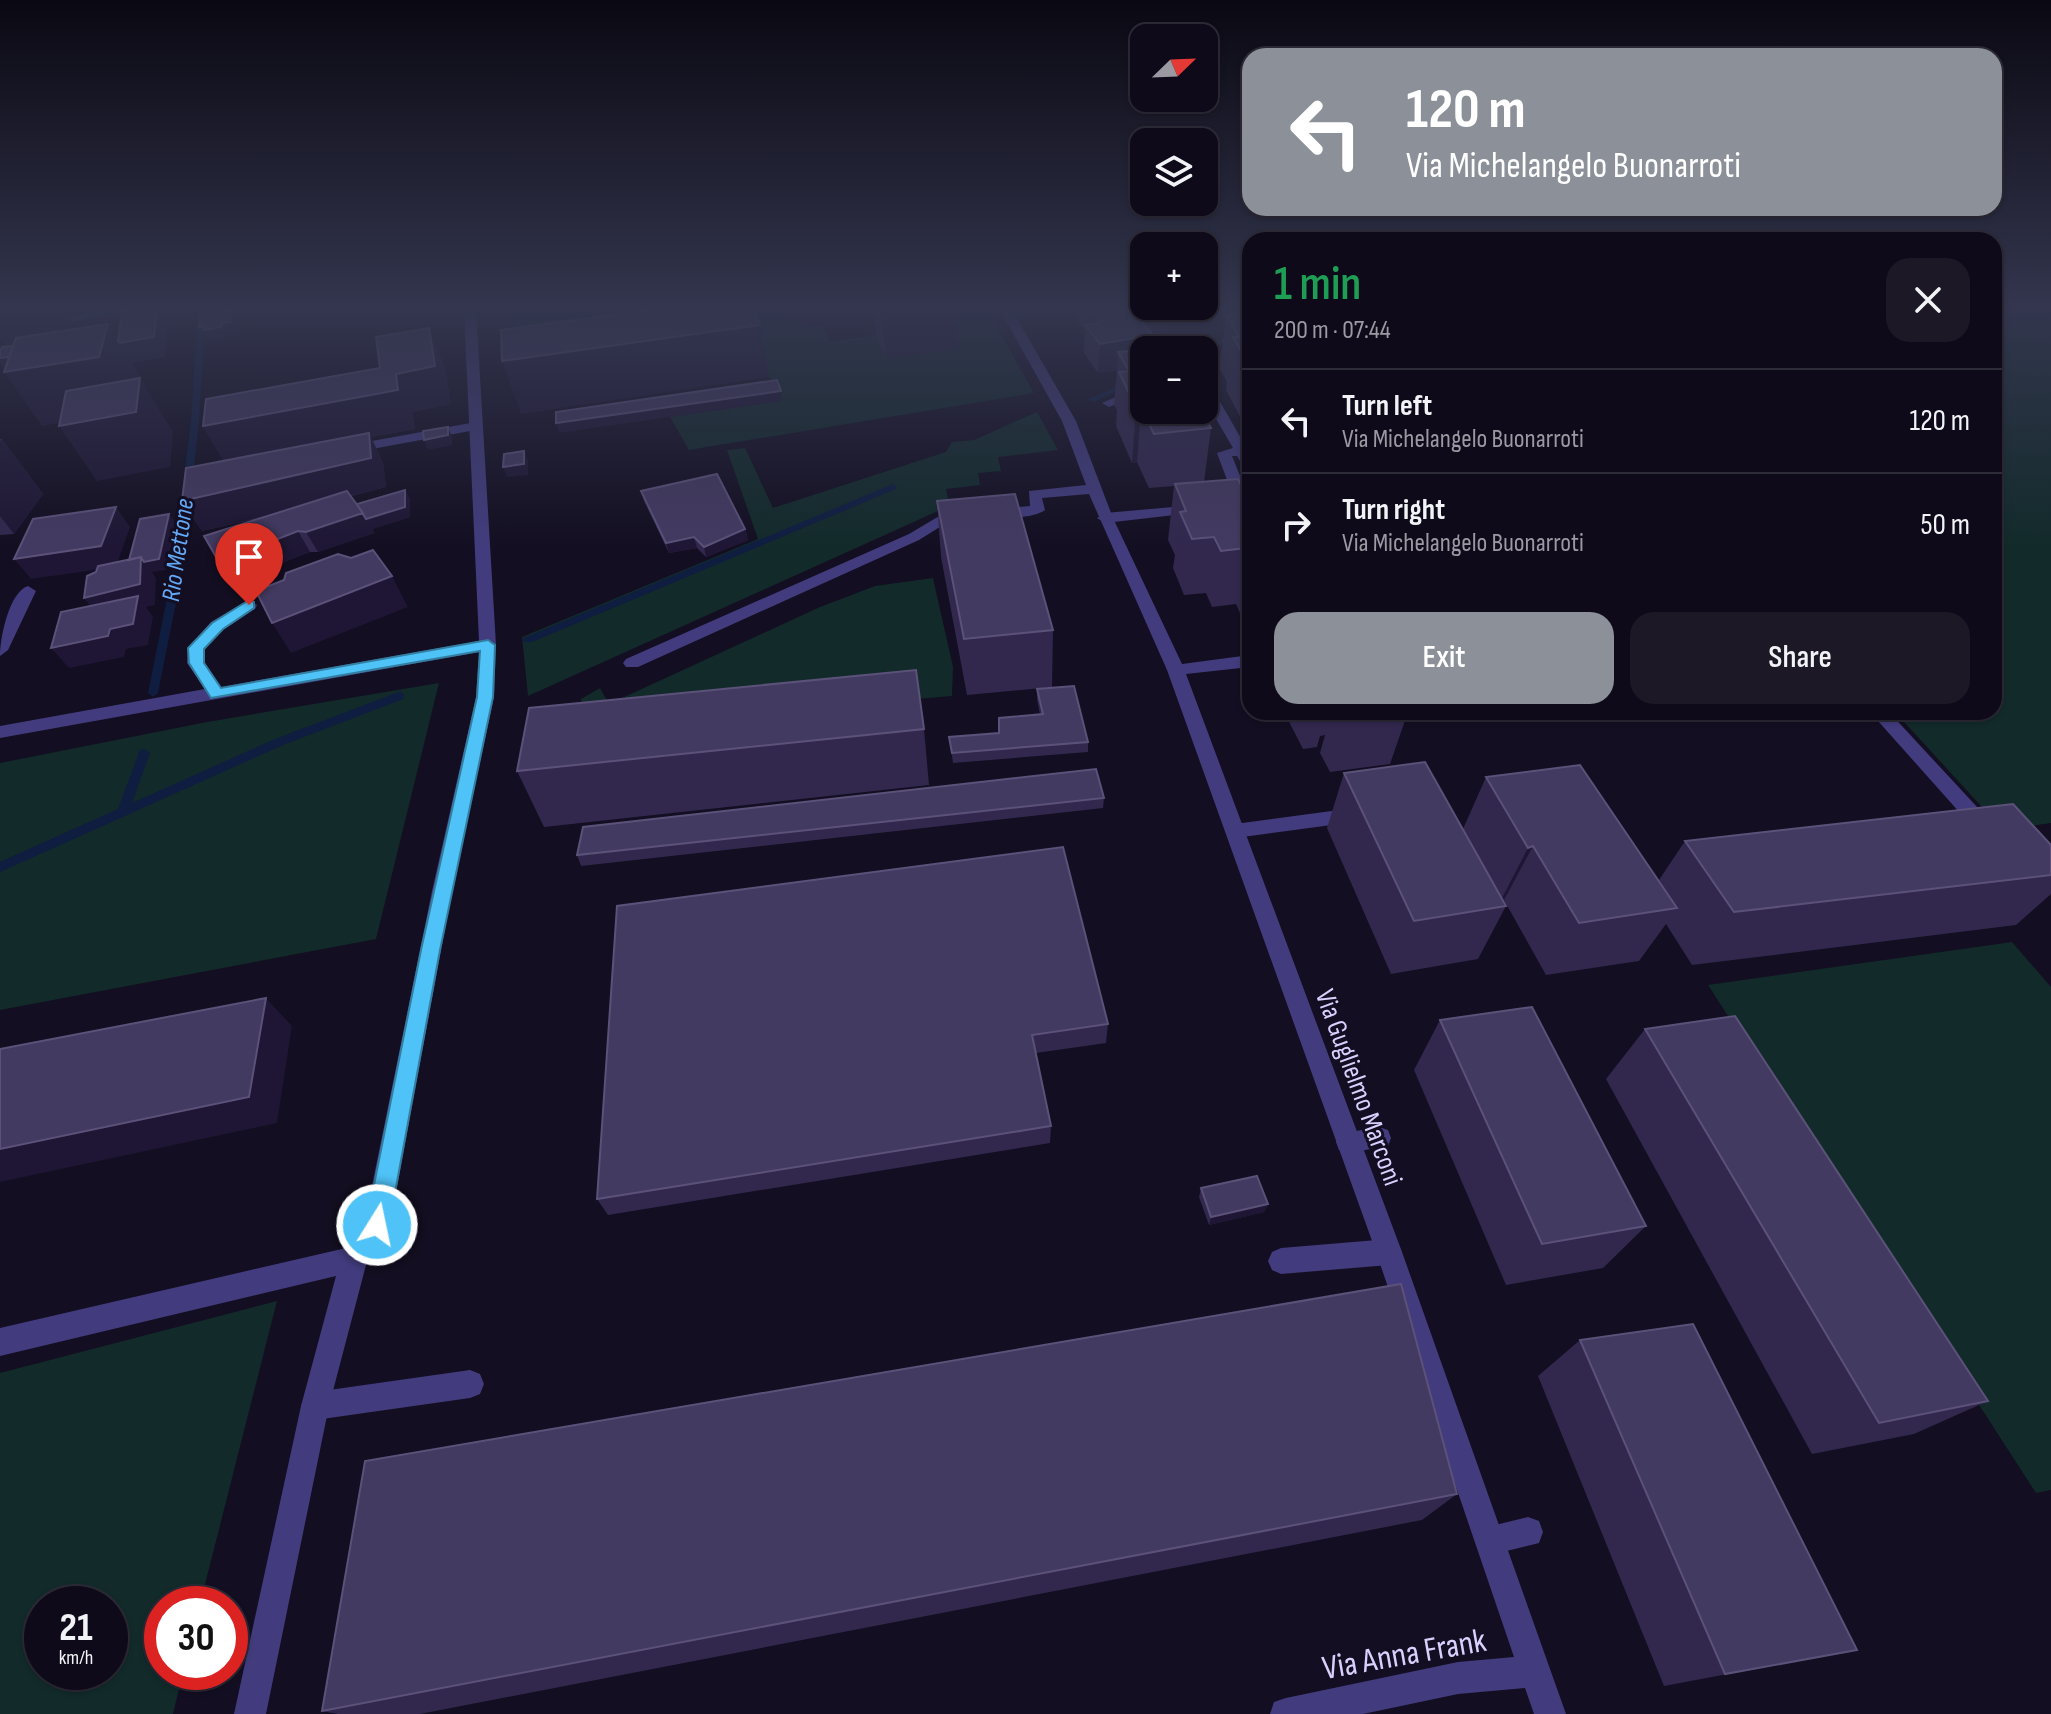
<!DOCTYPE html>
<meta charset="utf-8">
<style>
:root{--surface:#0e0a19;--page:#1c1826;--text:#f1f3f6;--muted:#9b9aa2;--line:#2e2b38;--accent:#8c9099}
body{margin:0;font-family:"Sofia Sans Condensed",sans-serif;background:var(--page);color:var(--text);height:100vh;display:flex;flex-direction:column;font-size:30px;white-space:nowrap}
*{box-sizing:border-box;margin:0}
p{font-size:26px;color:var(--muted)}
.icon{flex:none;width:44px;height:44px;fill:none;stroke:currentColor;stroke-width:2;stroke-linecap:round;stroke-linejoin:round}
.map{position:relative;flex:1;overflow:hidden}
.details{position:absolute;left:1242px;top:232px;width:760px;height:488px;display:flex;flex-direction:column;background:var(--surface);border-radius:24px;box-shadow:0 2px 6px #0004,0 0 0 2px var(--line)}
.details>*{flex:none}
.guide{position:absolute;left:1242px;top:48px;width:760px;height:168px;border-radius:24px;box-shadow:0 2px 6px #0004,0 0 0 2px var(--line);background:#8c9099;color:#fff;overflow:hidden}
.needle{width:52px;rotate:67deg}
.buttons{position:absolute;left:1130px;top:24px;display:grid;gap:16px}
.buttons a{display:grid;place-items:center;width:88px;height:88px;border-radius:16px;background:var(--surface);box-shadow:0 2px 6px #0004,0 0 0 2px var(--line);font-size:40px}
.speed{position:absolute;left:24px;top:1586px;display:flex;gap:16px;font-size:40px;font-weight:700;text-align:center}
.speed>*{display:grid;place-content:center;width:104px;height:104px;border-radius:50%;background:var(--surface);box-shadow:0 2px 6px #0004,0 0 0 2px var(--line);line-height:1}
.speed small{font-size:20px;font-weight:400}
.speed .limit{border:12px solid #d22;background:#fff;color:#111}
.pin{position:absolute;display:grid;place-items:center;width:68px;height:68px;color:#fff;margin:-82px -34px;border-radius:50% 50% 50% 0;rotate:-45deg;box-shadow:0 0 8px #0007}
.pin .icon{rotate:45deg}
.me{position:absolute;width:88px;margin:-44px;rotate:10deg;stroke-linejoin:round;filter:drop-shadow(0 0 6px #0008)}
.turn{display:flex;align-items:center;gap:28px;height:168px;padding:0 32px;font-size:36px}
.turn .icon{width:104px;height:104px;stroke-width:2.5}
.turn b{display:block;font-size:56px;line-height:68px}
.round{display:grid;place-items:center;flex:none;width:84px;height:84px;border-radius:24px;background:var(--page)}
.summary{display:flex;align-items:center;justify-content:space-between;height:136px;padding:0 32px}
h1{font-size:48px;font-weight:600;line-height:60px;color:#1e9e55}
.primary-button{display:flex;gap:16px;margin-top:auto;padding:16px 32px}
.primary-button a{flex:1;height:92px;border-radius:24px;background:var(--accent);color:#fff;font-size:32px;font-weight:600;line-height:92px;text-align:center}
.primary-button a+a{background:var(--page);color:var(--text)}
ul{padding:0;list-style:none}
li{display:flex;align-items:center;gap:24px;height:104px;padding:0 32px;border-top:2px solid var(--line)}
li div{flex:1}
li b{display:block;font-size:30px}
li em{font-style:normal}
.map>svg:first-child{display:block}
.green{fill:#122a2a;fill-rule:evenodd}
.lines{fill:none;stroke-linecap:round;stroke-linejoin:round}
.stream{fill:#0e1d40;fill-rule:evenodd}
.service{fill:#423c7e;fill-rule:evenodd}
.minor{fill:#423c7e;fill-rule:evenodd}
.wall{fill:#32284e}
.shaded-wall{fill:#1e1634}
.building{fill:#433a61;stroke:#5b5179;stroke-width:2}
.route{fill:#4fc3f7;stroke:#337fa1;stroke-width:2}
.labels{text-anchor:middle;stroke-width:6;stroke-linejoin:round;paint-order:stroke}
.far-water-label{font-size:26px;font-style:italic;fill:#64a9f8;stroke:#130e21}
.street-label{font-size:28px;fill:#d8d0fd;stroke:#130e21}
.near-street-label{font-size:34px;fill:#d8d0fd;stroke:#130e21}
</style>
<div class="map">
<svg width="2051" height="1714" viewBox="0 0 2051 1714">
<rect width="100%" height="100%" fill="#130e21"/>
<!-- green -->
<path class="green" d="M 512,310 L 780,310 L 783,317 L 810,327 L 823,325 L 830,342 L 876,335 L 886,358 L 957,349 L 925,310 L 987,310 L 1034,393 L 689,450 L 670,417 L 782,401 L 769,377 L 520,383 Z
M 1994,310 L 2051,310 L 2051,823 L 2003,830 L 1895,712 L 1994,712 Z
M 1037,412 L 1058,450 L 998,457 L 1001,471 L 978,473 L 980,485 L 946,489 L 949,506 L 528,696 L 522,637 L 758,539 L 727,450 L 745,448 L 773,508 L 946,452 L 952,442 L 974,440 Z
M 933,578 L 953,667 L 952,696 L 585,727 L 581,699 L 600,688 L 609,704 L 820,607 L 875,586 Z
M 439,683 L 376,939 L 0,1010 L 0,763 L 207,722 Z
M 2012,942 L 2051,987 L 2051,1490 L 2036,1493 L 1708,985 Z
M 277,1301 L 200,1604 L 162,1604 L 162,1672 L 183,1672 L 173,1714 L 0,1714 L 0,1373 ZM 110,1604 L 110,1672 L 42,1672 L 42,1604 Z"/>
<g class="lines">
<!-- stream -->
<path class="stream" d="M 198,310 L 206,310 L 199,421 L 183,568 L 158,693 L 153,697 L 148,693 L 173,568 L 191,421 Z
M 1250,326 L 1250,331 L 1204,351 L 1197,350 Z
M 1144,374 L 1144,379 L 1094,402 L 1087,400 Z
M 893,484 L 897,487 L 896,489 L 532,642 L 524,642 L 523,640 L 524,638 Z
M 399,692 L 403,693 L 404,696 L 403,699 L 283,745 L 0,872 L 0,862 L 118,809 L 140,750 L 144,749 L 150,753 L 132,803 L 275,739 Z"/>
<!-- service -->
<path class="service" d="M 102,310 L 134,310 L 48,326 L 42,322 Z
M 1045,310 L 1009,319 L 1003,315 L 1016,310 Z
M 1250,348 L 1250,356 L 1238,357 L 1211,373 L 1209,381 L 1204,382 L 1204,366 L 1231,350 Z
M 1204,382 L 1211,386 L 1250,454 L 1250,470 L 1245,469 L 1237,456 L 1232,456 L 1250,500 L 1250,508 L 1236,504 L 1217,453 L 1233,448 L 1204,398 Z
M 1144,385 L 1144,394 L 1109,407 L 1102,403 Z
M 476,422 L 483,426 L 481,429 L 350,453 L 343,449 L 350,445 Z
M 1196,505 L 1201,506 L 1201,512 L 1105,523 L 1097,518 L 1105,513 Z
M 946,512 L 954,517 L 951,520 L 919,540 L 638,667 L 626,667 L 623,663 L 626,659 L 909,534 Z
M 1354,808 L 1364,815 L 1354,822 L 1235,838 L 1225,831 L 1235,824 Z
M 1379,1127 L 1388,1130 L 1391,1138 L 1388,1146 L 1348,1153 L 1339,1150 L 1336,1142 L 1339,1134 Z
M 1389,1239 L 1398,1243 L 1402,1252 L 1398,1261 L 1389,1265 L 1281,1274 L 1272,1270 L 1268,1261 L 1272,1252 L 1281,1248 Z
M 470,1370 L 480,1374 L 484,1384 L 480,1394 L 470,1398 L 315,1420 L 305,1416 L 301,1406 L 305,1396 L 315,1392 Z
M 1528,1517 L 1539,1521 L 1543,1532 L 1539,1543 L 1490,1555 L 1479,1551 L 1475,1540 L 1479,1529 Z"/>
<!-- minor -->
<path class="minor" d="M 464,310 L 476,310 L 496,645 L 494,697 L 452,891 L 390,1225 L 366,1265 L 329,1406 L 266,1714 L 234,1714 L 301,1406 L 336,1276 L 0,1356 L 0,1328 L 346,1248 L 365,1220 L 432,891 L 476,697 L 479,652 L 0,738 L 0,726 L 205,689 L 187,663 L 188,648 L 211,622 L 249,600 L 257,605 L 255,609 L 223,630 L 204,649 L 205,663 L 221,687 L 479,641 Z
M 1000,310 L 1012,310 L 1076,421 L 1113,518 L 1182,664 L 1250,655 L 1250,667 L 1186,674 L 1402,1252 L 1566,1714 L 1534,1714 L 1525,1688 L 1458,1694 L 1363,1714 L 1270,1714 L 1274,1702 L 1286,1698 L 1458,1662 L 1514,1657 L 1376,1252 L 1167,670 L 1089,494 L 1042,498 L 1045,510 C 1035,518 998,521 988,513 L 995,509 L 1030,506 L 1029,491 L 1086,485 L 1062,421 Z
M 28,586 L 36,591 L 8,650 L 0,656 C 0,638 9,592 28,586 Z
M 1870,712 L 1889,712 L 1991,822 L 1994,827 L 1991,832 L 1977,832 Z"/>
</g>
<!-- wall -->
<path class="wall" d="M 874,310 L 956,310 L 958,349 L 886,358 L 876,335 Z
M 1076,310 L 1167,310 L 1168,312 L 1165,340 L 1152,342 L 1152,348 L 1211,428 L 1204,482 L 1250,503 L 1250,619 L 1243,620 L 1236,604 L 1212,607 L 1206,593 L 1184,595 L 1173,568 L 1175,555 L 1168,540 L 1174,486 L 1149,488 L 1137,462 L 1132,463 L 1116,426 L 1117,410 L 1114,405 L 1117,370 L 1098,373 L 1084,353 L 1085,330 L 1076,319 Z
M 1176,310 L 1230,310 L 1229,315 L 1250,313 L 1250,453 L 1245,442 L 1247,430 L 1226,390 L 1227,382 L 1219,367 L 1226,318 L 1190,325 Z
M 444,365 L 451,404 L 412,412 L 415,429 L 371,437 L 383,463 L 386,487 L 351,496 L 357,504 L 405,490 L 410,500 L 410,517 L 372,529 L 374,533 L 318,552 L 310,552 L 232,582 L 219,562 L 268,516 L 202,531 L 182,501 L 224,461 L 203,426 Z
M 0,439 L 2,439 L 43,494 L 14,534 L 0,535 Z
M 641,491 L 745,529 L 748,540 L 706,557 L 697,548 L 669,553 L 644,501 Z
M 937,501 L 1053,630 L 1052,687 L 967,695 L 941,557 Z
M 1037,689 L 1088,742 L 1088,752 L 953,763 L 949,737 L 999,733 L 1040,714 L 1037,700 Z
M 1284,712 L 1408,712 L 1390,764 L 1330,772 L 1320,753 L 1325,735 L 1320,736 L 1317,747 L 1303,749 Z
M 924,729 L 929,785 L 544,827 L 517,771 Z
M 1344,773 L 1463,829 L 1486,777 L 1659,880 L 1685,841 L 2051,845 L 2051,894 L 2016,925 L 1692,965 L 1666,924 L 1639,961 L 1546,975 L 1504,900 L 1503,901 L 1506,906 L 1478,959 L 1391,974 L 1327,828 Z
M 1104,798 L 1103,808 L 581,866 L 577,855 Z
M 617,906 L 1108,1024 L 1106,1043 L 1036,1053 L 1051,1126 L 1050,1143 L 608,1215 L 597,1199 Z
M 1440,1020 L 1646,1226 L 1603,1268 L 1506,1285 L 1414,1070 Z
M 1645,1029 L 1988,1401 L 1914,1434 L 1812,1454 L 1606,1079 Z
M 1201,1188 L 1268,1204 L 1264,1212 L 1209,1225 L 1199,1197 Z
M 1580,1340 L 1857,1650 L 1664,1686 L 1538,1376 Z
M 1457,1494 L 1422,1520 L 420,1714 L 338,1714 L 322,1711 Z"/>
<!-- shaded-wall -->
<path class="shaded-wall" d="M 0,310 L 66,310 L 74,323 L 67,348 L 86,355 L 4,368 L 0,363 L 0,358 L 13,356 L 0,337 Z
M 157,310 L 184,310 L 183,317 L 168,319 L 165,357 L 132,363 L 140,376 L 133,410 L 42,426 L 4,372 L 108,324 L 120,343 Z
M 231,310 L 233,310 L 237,316 L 235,331 L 227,333 L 227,337 L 208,340 L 199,327 L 222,323 Z
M 881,310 L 956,310 L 958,349 L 886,358 Z
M 1192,310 L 1230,310 L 1229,318 L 1226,315 L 1226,318 L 1190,325 Z
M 1168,312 L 1165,340 L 1152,342 L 1152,350 L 1118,352 L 1117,370 L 1098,373 L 1100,344 L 1137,316 Z
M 760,325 L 769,377 L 521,414 L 502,361 Z
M 429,328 L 444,365 L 451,404 L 412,412 L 415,429 L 371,437 L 383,463 L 386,487 L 202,531 L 182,501 L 226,465 L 203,426 L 396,374 Z
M 140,378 L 173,432 L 170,467 L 97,481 L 59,426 Z
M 781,391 L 782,401 L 559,433 L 556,423 Z
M 1136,408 L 1141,408 L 1137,462 L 1132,463 Z
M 448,427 L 452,437 L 452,445 L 428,450 L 424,440 Z
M 2,439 L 43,494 L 14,534 L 0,516 L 0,442 Z
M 524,451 L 528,461 L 528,475 L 507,477 L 503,467 Z
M 405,490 L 410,500 L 410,517 L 372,529 L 374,533 L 318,552 L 306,532 Z
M 116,507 L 130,527 L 116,567 L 31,579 L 14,559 Z
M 169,514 L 176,524 L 166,570 L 152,572 L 156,578 L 155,605 L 146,607 L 153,617 L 148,645 L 126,649 L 124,657 L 69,668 L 51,648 L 100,619 L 84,598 L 141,557 Z
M 745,529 L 748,540 L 706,557 L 704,547 Z
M 298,531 L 310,552 L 232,582 L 219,562 Z
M 694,537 L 697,548 L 669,553 L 666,543 Z
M 392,576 L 408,607 L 291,653 L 272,623 Z
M 1533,846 L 1504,900 L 1500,902 L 1528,848 Z
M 266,998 L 292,1026 L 277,1123 L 0,1182 L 0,1149 Z
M 1268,1204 L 1264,1212 L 1209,1225 L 1211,1217 Z"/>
<!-- building -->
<path class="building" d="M 122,310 L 157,310 L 154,337 L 120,343 L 118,341 Z
M 210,310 L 231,310 L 230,322 L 222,323 L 222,327 L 203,330 L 204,326 L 199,327 L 201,312 Z
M 648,310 L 754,310 L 760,325 L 502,361 L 501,330 Z
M 1092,310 L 1167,310 L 1168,312 L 1137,316 L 1153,335 L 1100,344 L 1085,325 L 1102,322 Z
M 1250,313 L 1250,367 L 1233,337 L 1239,337 L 1226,315 Z
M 108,324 L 99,357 L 4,372 L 16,338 Z
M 429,328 L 435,366 L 396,374 L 398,390 L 203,426 L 206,399 L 380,368 L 376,337 Z
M 13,346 L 9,357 L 0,358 L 0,352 L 2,347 Z
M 1166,347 L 1168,350 L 1144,350 L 1144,410 L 1201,410 L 1211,428 L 1154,434 L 1141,408 L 1136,408 L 1119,372 L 1129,371 L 1118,352 Z
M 140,378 L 136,412 L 59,426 L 66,391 Z
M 777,380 L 781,391 L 556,423 L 556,412 Z
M 448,427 L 448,435 L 424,440 L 423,431 Z
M 369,433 L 371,458 L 182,501 L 186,468 Z
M 524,451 L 524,464 L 503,467 L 504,454 Z
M 717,474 L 745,529 L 704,547 L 694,537 L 666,543 L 641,491 Z
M 1238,479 L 1250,503 L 1250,505 L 1247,506 L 1250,514 L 1250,558 L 1246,548 L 1221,551 L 1214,537 L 1192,539 L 1180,512 L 1186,511 L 1175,484 Z
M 405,490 L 405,507 L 366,519 L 357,504 Z
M 347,491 L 363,513 L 306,532 L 298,531 L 219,562 L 204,536 Z
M 1015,494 L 1053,630 L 964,639 L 937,501 Z
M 116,507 L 101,546 L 14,559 L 33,519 Z
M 169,514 L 159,559 L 144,562 L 141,557 L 129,560 L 140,519 Z
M 373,550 L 392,576 L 272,623 L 256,591 L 284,580 L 286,573 L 338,554 L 351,558 Z
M 141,557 L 140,584 L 84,598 L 87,576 L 96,572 L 98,566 Z
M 138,596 L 133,624 L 110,629 L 108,636 L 51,648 L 61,612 Z
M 916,670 L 924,729 L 517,771 L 529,708 Z
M 1074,686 L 1088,742 L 952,753 L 949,737 L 999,733 L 999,718 L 1043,714 L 1037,689 Z
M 1344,712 L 1377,712 L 1346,716 Z
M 1425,762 L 1506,906 L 1414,921 L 1344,773 Z
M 1580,765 L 1677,908 L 1579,923 L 1533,846 L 1528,848 L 1486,777 Z
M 1096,769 L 1104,798 L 577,855 L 583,827 Z
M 2013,804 L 2051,845 L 2051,875 L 1734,912 L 1685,841 Z
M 1063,847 L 1108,1024 L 1032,1035 L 1051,1126 L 597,1199 L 617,906 Z
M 266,998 L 249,1097 L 0,1149 L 0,1049 Z
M 1532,1007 L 1646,1226 L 1542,1244 L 1440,1020 Z
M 1735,1016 L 1988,1401 L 1879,1423 L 1645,1029 Z
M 1257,1176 L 1268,1204 L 1211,1217 L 1201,1188 Z
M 1401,1284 L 1457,1494 L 322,1711 L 365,1461 Z
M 1693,1324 L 1857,1650 L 1725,1674 L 1580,1340 Z"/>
<!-- sky -->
<linearGradient id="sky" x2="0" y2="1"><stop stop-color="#0a0812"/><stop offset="0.56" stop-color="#33364e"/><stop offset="1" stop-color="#33364e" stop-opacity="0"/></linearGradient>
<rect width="2051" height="550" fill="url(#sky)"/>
<!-- route -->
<path class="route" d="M 249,600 L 254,602 L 254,608 L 223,629 L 204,649 L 204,663 L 221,688 L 488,640 L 495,645 L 493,697 L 440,950 L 389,1225 L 385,1233 L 377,1237 L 369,1233 L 366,1225 L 421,950 L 477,697 L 480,651 L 211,698 L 189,663 L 188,648 L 212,623 Z"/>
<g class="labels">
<!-- far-water labels -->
<g class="far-water-label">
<text transform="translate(177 550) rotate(-82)" y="9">Rio Mettone</text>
</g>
<!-- street labels -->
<g class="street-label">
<text transform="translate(1360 1087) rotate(70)" y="10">Via Guglielmo Marconi</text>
</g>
<!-- near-street labels -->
<g class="near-street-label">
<text transform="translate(1404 1653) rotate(-10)" y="12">Via Anna Frank</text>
</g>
</g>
</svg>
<div class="buttons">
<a><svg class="needle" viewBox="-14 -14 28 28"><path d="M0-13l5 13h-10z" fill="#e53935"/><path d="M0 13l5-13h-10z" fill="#9b9aa2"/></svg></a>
<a><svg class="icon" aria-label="layers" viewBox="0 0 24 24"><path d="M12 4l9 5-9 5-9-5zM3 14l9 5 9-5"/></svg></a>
<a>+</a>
<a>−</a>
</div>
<div class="speed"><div>21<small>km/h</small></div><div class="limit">30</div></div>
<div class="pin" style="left:249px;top:605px;background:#d93025"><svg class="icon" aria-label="arrive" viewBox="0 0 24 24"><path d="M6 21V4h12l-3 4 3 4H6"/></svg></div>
<svg class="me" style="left:377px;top:1225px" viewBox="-20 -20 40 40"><circle r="17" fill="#4fc3f7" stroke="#fff" stroke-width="3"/><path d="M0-11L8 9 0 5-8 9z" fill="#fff"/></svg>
<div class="guide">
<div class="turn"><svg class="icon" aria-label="left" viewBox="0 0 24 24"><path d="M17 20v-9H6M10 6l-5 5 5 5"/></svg><div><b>120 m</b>Via Michelangelo Buonarroti</div></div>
</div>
<section class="details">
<div class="summary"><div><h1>1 min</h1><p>200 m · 07:44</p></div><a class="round"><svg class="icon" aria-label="close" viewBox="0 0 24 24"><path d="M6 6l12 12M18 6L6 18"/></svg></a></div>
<ul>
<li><svg class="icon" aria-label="left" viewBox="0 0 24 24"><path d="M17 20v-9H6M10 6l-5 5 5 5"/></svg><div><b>Turn left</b><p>Via Michelangelo Buonarroti</p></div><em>120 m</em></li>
<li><svg class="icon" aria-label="right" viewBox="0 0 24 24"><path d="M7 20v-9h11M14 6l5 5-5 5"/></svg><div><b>Turn right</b><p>Via Michelangelo Buonarroti</p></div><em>50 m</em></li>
</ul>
<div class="primary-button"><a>Exit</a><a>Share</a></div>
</section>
</div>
